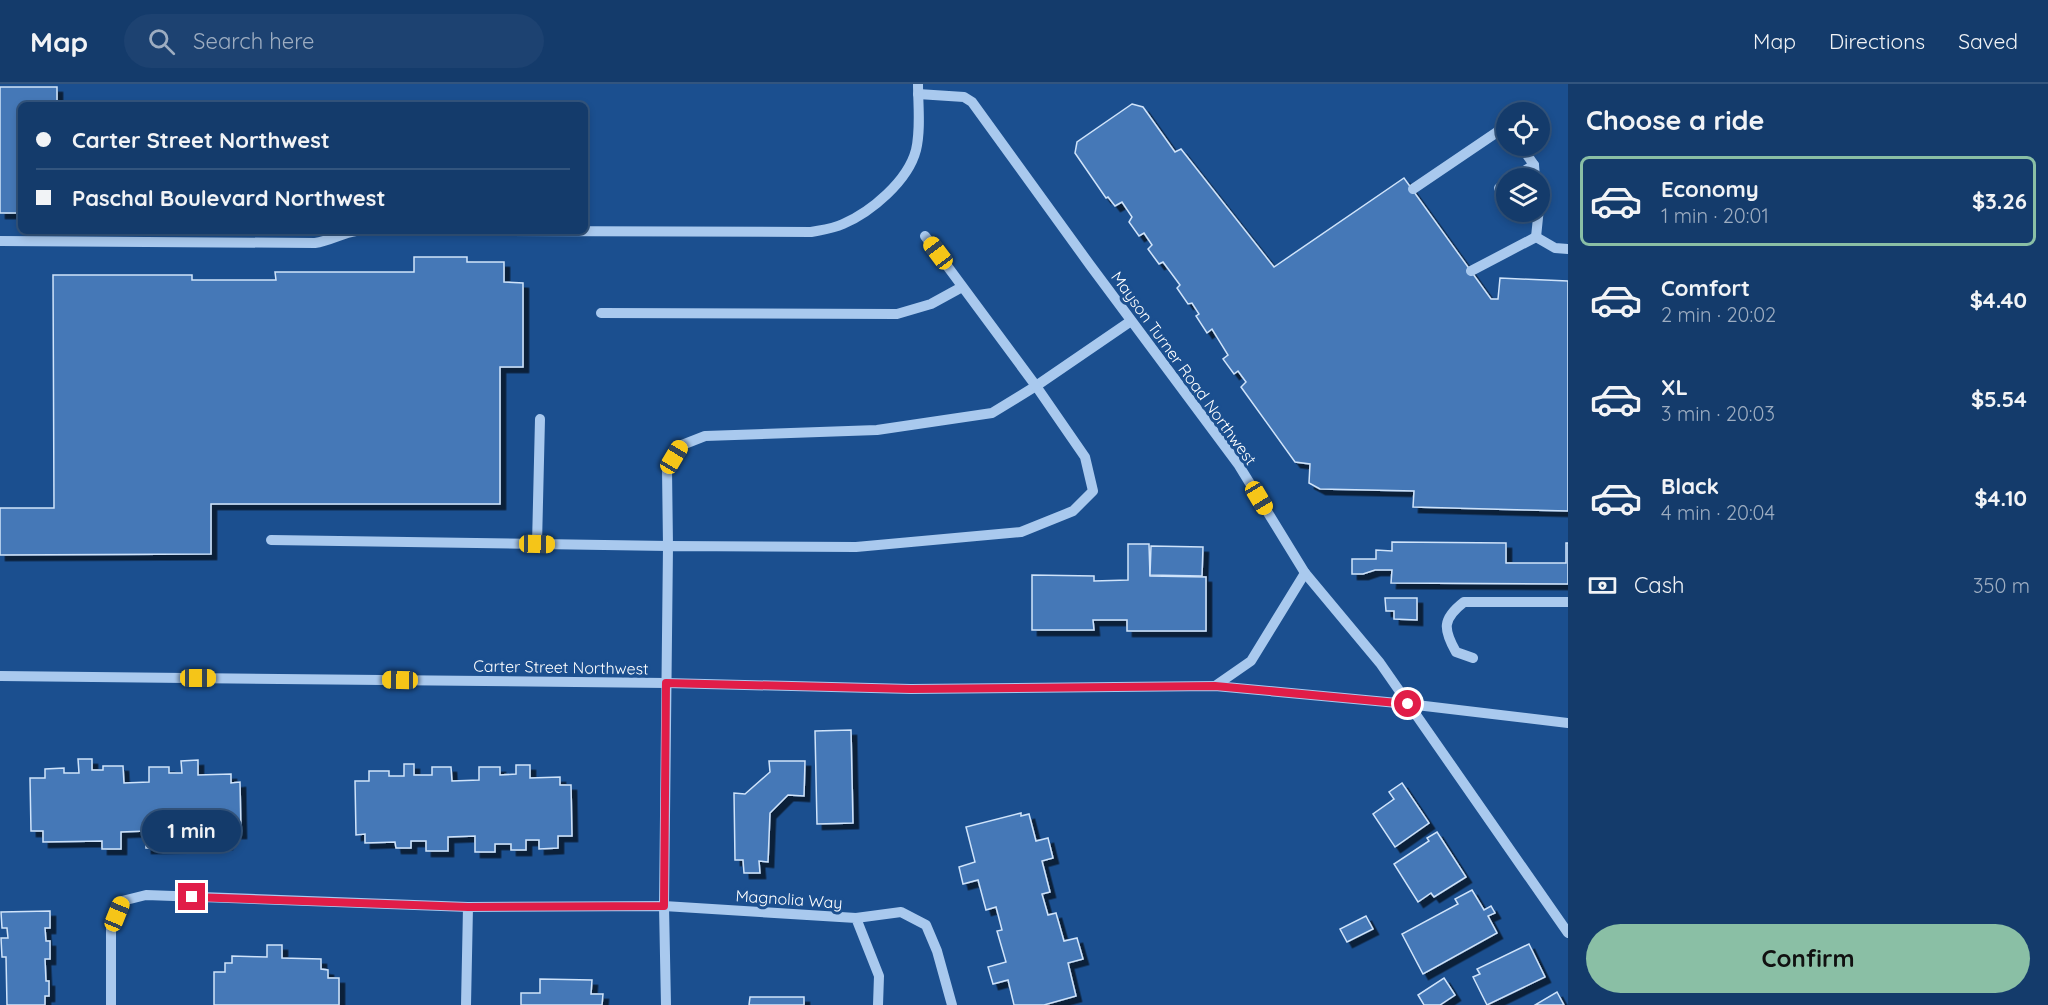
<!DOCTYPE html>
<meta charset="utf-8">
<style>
:root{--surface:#143b6b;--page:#1d4271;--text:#f1f3f6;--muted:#9dadc1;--line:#33557e;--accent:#8abfa5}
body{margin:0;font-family:Quicksand,sans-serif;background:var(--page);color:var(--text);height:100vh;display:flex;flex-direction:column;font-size:22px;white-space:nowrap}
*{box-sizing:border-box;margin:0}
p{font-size:20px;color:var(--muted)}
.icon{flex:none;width:33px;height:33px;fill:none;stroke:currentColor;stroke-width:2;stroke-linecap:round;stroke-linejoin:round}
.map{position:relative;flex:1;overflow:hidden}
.sheet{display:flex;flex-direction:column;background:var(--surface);width:480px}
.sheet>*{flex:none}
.guide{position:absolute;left:18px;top:18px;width:570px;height:132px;border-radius:9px;box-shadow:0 3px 9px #0003,0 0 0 2px var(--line);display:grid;align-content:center;height:132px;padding:0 18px;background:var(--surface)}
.buttons{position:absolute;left:1496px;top:18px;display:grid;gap:12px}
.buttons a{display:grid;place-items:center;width:54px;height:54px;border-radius:50%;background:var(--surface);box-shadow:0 3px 9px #0003,0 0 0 2px var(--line);font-size:30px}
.end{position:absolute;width:27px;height:27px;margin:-14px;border:8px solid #e11d48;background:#fff;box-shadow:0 0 0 3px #fff}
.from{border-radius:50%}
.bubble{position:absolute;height:42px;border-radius:21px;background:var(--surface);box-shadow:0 3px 9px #0003,0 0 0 2px var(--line);font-size:20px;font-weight:800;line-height:42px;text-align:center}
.car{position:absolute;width:18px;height:36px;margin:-18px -9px;border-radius:8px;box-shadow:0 0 4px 2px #0007;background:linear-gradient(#f5c518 24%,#345 0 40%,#f5c518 0 76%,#345 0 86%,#f5c518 0)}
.guide b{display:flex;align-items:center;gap:21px;height:57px;font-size:22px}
.guide b+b{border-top:2px solid var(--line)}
.guide i{width:15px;height:15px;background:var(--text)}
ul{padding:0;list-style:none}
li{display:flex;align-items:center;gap:18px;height:90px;margin:0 12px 9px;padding:0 6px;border:3px solid transparent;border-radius:9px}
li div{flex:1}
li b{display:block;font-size:22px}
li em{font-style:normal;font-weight:800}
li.current{border-color:var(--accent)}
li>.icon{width:54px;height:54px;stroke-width:1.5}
h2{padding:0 18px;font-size:27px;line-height:72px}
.pay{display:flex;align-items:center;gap:15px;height:66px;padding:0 18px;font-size:22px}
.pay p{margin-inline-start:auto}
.cta{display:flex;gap:12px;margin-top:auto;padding:12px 18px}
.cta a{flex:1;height:69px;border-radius:36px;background:var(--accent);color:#111;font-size:24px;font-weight:800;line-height:69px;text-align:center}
header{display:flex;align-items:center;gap:36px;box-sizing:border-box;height:84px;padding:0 30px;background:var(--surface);border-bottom:2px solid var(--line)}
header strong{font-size:28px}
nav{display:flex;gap:33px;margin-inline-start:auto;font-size:21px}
.search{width:420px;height:54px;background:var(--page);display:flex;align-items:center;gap:15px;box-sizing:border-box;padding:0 21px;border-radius:33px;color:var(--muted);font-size:22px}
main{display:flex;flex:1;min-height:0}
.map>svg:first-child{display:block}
</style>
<header>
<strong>Map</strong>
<div class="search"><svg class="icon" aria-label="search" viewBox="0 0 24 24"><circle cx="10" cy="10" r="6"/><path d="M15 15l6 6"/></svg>Search here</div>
<nav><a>Map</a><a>Directions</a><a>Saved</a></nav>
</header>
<main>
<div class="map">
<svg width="1568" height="921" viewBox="0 0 1568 921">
<defs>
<filter id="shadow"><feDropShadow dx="5.5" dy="5.5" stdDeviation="0" flood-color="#0009"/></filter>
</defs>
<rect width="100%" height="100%" fill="#1b4f8f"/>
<!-- building -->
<g fill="#4478b7" stroke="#cfe3fa" stroke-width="1.5" filter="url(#shadow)">
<path d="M0 3H57V21H21V129H0Z"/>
<path d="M1132 20 1143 23 1175 68 1181 65 1274 183 1404 94 1491 215H1498L1500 194 1568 197V427L1413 423 1414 407 1320 405 1309 399 1310 380 1295 378 1241 303 1246 298 1238 287 1234 290 1223 275 1228 271 1212 245 1207 249 1196 232 1199 230 1192 219 1188 220 1177 204 1180 201 1163 178 1159 180 1148 165 1152 161 1144 149 1139 152 1129 138 1132 133 1122 118 1115 122 1108 113 1106 114 1075 69 1077 58Z"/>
<path d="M414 173H467V178H504V198L523 199V283H500V420H211V470L0 471V424H54L53 191H192V196H276L275 188H414Z"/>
<path d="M1392 458 1506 459V479H1566V459H1568V500L1391 499 1392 486H1375L1363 490H1352V475H1376V466L1392 467Z"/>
<path d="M1128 460H1149L1150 492 1206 493V547H1127V536H1093L1094 546H1032V491L1094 492V497L1128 496Z"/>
<path d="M1151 462 1203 463 1202 492 1150 491Z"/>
<path d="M1385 514H1417V536L1394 535V527H1386Z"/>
<path d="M851 646 853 739 817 740 815 647Z"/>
<path d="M78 675H92V686H103V682H123L124 699 149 698V683H169V689H182L181 677 198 676V691L231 690V699L240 698 241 749H226L227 760H205V757H194L195 763 146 764V747L121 748V765H102V757L43 758V747H31L30 694H45V685L64 684V689H79Z"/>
<path d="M769 677H805L804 712 788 711 770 729 768 778 759 777 760 789H744L743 776H735L734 709 745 710 770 688Z"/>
<path d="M404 680H414V691H432V683H451L452 697 479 696V683H500V691L516 690V681H530V694L560 693V701H571L572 752H558V764L539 765V756H526V766H511V760H495V768H475V752L448 753V767H426V757H411V764H396L395 758 365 759V750L356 751 355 697H369V687H389V692H404Z"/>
<path d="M1402 699 1429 739 1395 763 1373 730 1394 715 1389 708Z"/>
<path d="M1021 729V732L1029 730 1036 757 1048 754 1053 774 1042 777 1050 808 1042 810 1048 831 1056 829 1064 857 1077 854 1083 875 1068 879 1076 912 1044 921H1014L1008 896 993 900 988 883 1006 878 997 847 1002 846 996 823 986 826 978 796 963 800 959 783 975 778 966 743Z"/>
<path d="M1437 748 1466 793 1434 813 1431 809 1418 818 1394 780 1429 757 1427 754Z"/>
<path d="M1472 806 1484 826 1491 822 1495 829 1488 832 1497 849 1423 890 1402 850 1458 820 1455 815Z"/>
<path d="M50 827V844H45L46 857H50V875H45L46 897H49V912H45V921H7L6 873H2L1 854H8L7 844H2L1 828Z"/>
<path d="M1366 832 1373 845 1347 858 1340 845Z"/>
<path d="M1529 860 1545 893 1487 921 1473 893 1480 890 1477 885Z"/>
<path d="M267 861H282V874L321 875V885L328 886V894H339V921H214V888H225V879H232V872L267 873Z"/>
<path d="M1444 894 1455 911 1440 921H1424L1418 911Z"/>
<path d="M540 895 592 896 591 910H603L602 921H521V909H540Z"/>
<path d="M1557 908 1564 921H1535Z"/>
<path d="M750 913H804V921H749Z"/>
</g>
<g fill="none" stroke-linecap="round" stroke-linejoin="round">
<!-- minor -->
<g stroke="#a9c9ee" stroke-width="10">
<path d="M918 10 964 13 972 18 1090 181 1238 380 1305 489 1380 579 1568 849"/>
<path d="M1521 62 1534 81 1535 94"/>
<path d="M1513 94 1534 81"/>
<path d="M1499 104 1506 99"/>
<path d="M1413 105 1506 42"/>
<path d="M476 147 811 148C821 146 832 145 843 140 871 128 908 97 916 66 921 45 918 21 918 0"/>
<path d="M1536 153 1555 164 1568 165"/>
<path d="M1536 153 1539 124"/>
<path d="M0 157 315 159C330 157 342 149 356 147"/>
<path d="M1471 187 1536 153"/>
<path d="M601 229 897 230 931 220 962 203"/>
<path d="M271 456 668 462 667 385 682 361 705 352 877 346 992 329 1036 302 1131 237"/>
<path d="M537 460 540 335"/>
<path d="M1473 574 1456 568C1443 545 1442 535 1464 518H1568"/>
<path d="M0 592 666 599 911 605 1215 602 1408 620 1568 639"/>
<path d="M1215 602 1251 577 1305 489"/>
<path d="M856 834 901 828 926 841 937 867 952 921"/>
<path d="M111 921V844L122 817 146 811 468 823 664 822 856 834 879 892 878 921"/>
<path d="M466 921 468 823"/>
<path d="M666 921 664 822 668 462 856 463 1021 448 1073 427 1093 407 1085 373 1036 302 925 152"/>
</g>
</g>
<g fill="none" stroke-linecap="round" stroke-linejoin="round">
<!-- route -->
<path stroke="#e11d48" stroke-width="8" d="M192 813 468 823 664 822 666 599 911 605 1215 602 1408 620"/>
</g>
<g text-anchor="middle" stroke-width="6" stroke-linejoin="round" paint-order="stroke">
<!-- street labels -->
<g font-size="16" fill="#fff" stroke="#1b4f8f">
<text transform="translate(1184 284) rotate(54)" y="6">Mayson Turner Road Northwest</text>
<text transform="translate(561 583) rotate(1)" y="6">Carter Street Northwest</text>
<text transform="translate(789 815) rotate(4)" y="6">Magnolia Way</text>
</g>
</g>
</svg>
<div class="buttons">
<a><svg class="icon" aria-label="locate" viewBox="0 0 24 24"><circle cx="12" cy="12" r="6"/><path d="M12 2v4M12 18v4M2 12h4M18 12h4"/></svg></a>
<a><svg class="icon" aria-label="layers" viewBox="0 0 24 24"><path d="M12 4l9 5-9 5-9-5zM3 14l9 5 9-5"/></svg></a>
</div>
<i class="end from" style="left:1408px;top:620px"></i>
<i class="end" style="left:192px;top:813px"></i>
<div class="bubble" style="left:142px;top:726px;width:99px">1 min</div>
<i class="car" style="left:938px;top:169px;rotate:323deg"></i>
<i class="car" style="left:674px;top:373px;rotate:31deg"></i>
<i class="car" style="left:1259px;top:414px;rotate:149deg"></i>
<i class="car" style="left:537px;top:460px;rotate:91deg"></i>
<i class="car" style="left:198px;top:594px;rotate:90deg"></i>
<i class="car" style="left:400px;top:596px;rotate:271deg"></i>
<i class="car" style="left:117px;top:830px;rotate:22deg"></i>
<div class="guide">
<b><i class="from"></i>Carter Street Northwest</b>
<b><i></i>Paschal Boulevard Northwest</b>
</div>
</div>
<section class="sheet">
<h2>Choose a ride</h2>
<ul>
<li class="current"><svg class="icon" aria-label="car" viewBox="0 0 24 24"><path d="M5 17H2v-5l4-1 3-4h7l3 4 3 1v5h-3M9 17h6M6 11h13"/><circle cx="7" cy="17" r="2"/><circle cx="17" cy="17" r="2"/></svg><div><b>Economy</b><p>1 min · 20:01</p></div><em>$3.26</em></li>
<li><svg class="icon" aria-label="car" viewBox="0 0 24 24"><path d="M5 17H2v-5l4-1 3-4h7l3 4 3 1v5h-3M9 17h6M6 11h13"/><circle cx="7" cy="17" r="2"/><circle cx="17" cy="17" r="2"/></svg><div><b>Comfort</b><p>2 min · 20:02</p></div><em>$4.40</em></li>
<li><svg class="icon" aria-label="car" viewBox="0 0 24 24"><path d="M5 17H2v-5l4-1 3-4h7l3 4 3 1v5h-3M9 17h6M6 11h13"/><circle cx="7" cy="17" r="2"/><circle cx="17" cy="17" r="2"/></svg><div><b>XL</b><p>3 min · 20:03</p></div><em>$5.54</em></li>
<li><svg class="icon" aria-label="car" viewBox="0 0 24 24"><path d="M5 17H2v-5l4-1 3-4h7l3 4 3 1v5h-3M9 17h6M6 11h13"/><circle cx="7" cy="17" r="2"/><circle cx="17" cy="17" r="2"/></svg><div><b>Black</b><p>4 min · 20:04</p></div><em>$4.10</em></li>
</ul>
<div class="pay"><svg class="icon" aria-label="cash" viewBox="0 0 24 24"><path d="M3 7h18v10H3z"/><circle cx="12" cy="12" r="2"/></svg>Cash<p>350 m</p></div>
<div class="cta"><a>Confirm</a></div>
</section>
</main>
